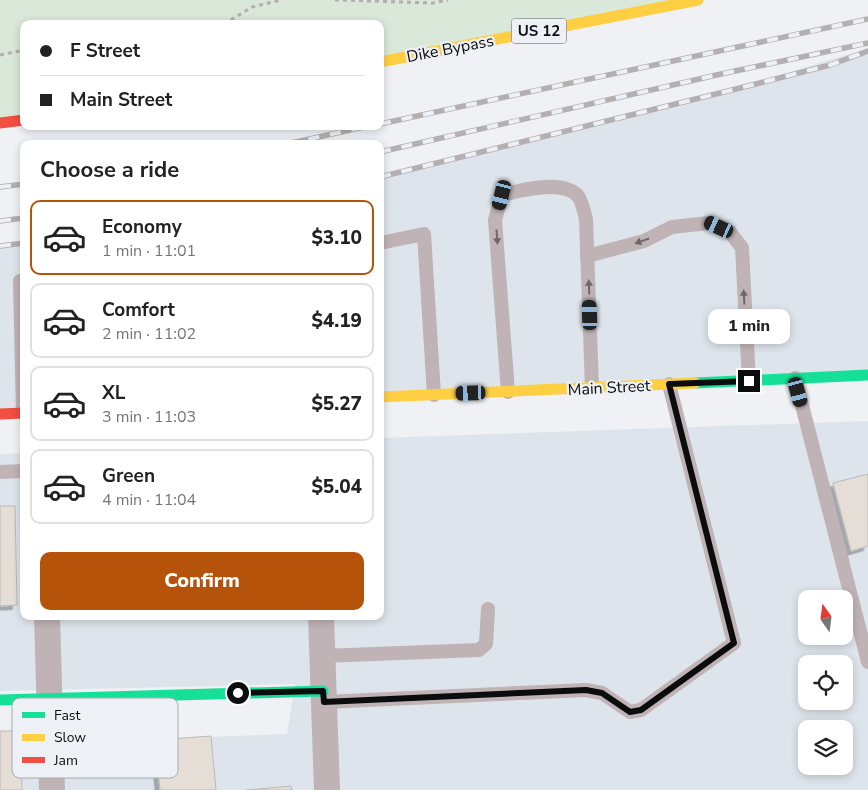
<!DOCTYPE html>
<meta charset="utf-8">
<style>
:root{--surface:#fff;--page:#f6f6f6;--text:#222;--muted:#767676;--line:#e0e0e0;--accent:#b45309}
body{margin:0;font-family:"Nunito Sans",sans-serif;background:var(--page);color:var(--text);height:100vh;display:flex;flex-direction:column;font-size:19px;white-space:nowrap}
*{box-sizing:border-box;margin:0}
p{font-size:16px;color:var(--muted)}
.icon{flex:none;width:28px;height:28px;fill:none;stroke:currentColor;stroke-width:2;stroke-linecap:round;stroke-linejoin:round}
.map{position:relative;flex:1;overflow:hidden}
.side{position:absolute;left:20px;top:140px;width:364px;height:480px;display:flex;flex-direction:column;background:var(--surface);border-radius:10px;box-shadow:0 2px 8px #0003}
.side>*{flex:none}
.banner{position:absolute;left:20px;top:20px;width:364px;height:110px;border-radius:10px;box-shadow:0 2px 8px #0003;display:grid;align-content:center;height:110px;padding:0 20px;background:var(--surface)}
.needle{width:32px;rotate:346deg}
.buttons{position:absolute;left:798px;top:590px;display:grid;gap:10px}
.buttons a{display:grid;place-items:center;width:55px;height:55px;border-radius:10px;background:var(--surface);box-shadow:0 2px 8px #0003;font-size:25px}
.end{position:absolute;width:22px;height:22px;margin:-11px;border:6px solid #0b0c0d;background:#fff;box-shadow:0 0 0 2px #fff}
.from{border-radius:50%}
.bubble{position:absolute;height:35px;border-radius:10px;background:var(--surface);box-shadow:0 2px 8px #0003;font-size:16px;font-weight:800;line-height:35px;text-align:center}
.car{position:absolute;width:15px;height:30px;margin:-15px -8px;border-radius:6px;box-shadow:0 0 4px 1px #0007;background:linear-gradient(#222 24%,#8ab4d8 0 40%,#222 0 76%,#8ab4d8 0 86%,#222 0)}
.banner b{display:flex;align-items:center;gap:18px;height:48px;font-size:19px}
.banner b+b{border-top:1px solid var(--line)}
.banner i{width:12px;height:12px;background:var(--text)}
ul{padding:0;list-style:none}
li{display:flex;align-items:center;gap:15px;height:75px;margin:0 10px 8px;padding:0 10px;border:2px solid var(--line);border-radius:10px}
li div{flex:1}
li b{display:block;font-size:19px}
li em{font-style:normal;font-weight:800}
li.selected{border-color:var(--accent)}
li>.icon{width:45px;height:45px;stroke-width:1.5}
h2{padding:0 20px;font-size:22px;line-height:60px}
.action{display:flex;gap:10px;margin-top:auto;padding:10px 20px}
.action a{flex:1;height:58px;border-radius:10px;background:var(--accent);color:#fff;font-size:20px;font-weight:800;line-height:58px;text-align:center}
.map>svg:first-child{display:block}
</style>
<div class="map">
<svg width="868" height="790" viewBox="0 0 868 790">
<defs>
<filter id="shadow"><feDropShadow dx="-4.5" dy="4.5" stdDeviation="0" flood-color="#0004"/></filter>
</defs>
<rect width="100%" height="100%" fill="#eff1f4"/>
<!-- built -->
<g fill="#dee4eb" fill-rule="evenodd">
<path d="M868 48V375L380 397V176L732 90Z"/>
<path d="M24 243V413H0V246Z"/>
<path d="M868 421V790H0V745L287 734 295 684 0 691V454L24 453V616H380V438ZM806 599H844V636H806ZM806 664H844V701H806ZM806 729H844V766H806Z"/>
</g>
<!-- green -->
<path fill="#dae8d9" d="M0 0H698L380 62V24H24V120L0 123Z"/>
<!-- building -->
<g fill="#e4ded6" stroke="#bababa" filter="url(#shadow)">
<path d="M868 474V546L851 551 833 483Z"/>
<path d="M0 506H15L17 605 0 606Z"/>
<path d="M0 731H20L22 790H0Z"/>
<path d="M211 736 216 790H160L155 740Z"/>
<path d="M291 786 292 790H247Z"/>
</g>
<g fill="none" stroke-linecap="round" stroke-linejoin="round">
<!-- path -->
<g stroke="#b4aeb0" stroke-width="3" stroke-dasharray="4 4" stroke-linecap="butt">
<path d="M335 0 433 3 448 0"/>
<path d="M224 24 252 7 281 0"/>
<path d="M0 55 24 50"/>
</g>
<!-- lane -->
<g stroke="#bfb3b5" stroke-width="14">
<path d="M380 243 424 234 434 395"/>
<path d="M587 256 644 241 672 227 709 223 730 232 742 248 749 381"/>
<path d="M795 378 868 662"/>
<path d="M508 392 495 220 502 195C521 190 563 179 578 196 582 201 584 212 586 219L592 388"/>
<path d="M23 413 20 281 24 280"/>
<path d="M0 472 24 471"/>
<path d="M322 656 479 650 486 644 488 609"/>
<path d="M324 702 586 690 602 693 630 712 641 710 734 643 669 384"/>
</g>
<!-- street -->
<g stroke="#bfb3b5" stroke-width="26">
<path d="M47 616 52 790"/>
<path d="M321 616 327 790"/>
</g>
<!-- fast -->
<g stroke="#16e098" stroke-width="11">
<path d="M695 383 868 375"/>
<path d="M0 700 323 691"/>
</g>
<!-- slow -->
<g stroke="#ffcf43" stroke-width="11">
<path d="M380 62 698 0"/>
<path d="M380 397 695 383"/>
</g>
<!-- jam -->
<g stroke="#f24e42" stroke-width="11">
<path d="M0 123 24 120"/>
<path d="M0 414 24 413"/>
</g>
<!-- rail casing -->
<g stroke="#b4afb1" stroke-width="5.5">
<g id="rail">
<path d="M380 124 868 19"/>
<path d="M287 144 368 126"/>
<path d="M380 152 721 74 868 43"/>
<path d="M380 177 732 90 830 65 868 51"/>
<path d="M0 187 24 184"/>
<path d="M0 221 24 218"/>
<path d="M0 246 24 243"/>
</g>
</g>
<!-- rail -->
<use href="#rail" stroke="#edf1f6" stroke-width="4" stroke-dasharray="11" stroke-linecap="butt"/>
</g>
<!-- one-way arrows -->
<defs><path id="oneway-solid" d="M-6-.8H1V-3.2L6.5 0L1 3.2V.8H-6Z" transform="scale(1.25)"/></defs>
<g fill="#6e6869">
<use href="#oneway-solid" transform="translate(497 237) rotate(86)"/>
<use href="#oneway-solid" transform="translate(642 241) rotate(161)"/>
<use href="#oneway-solid" transform="translate(589 287) rotate(-92)"/>
<use href="#oneway-solid" transform="translate(744 297) rotate(-93)"/>
</g>
<g fill="none" stroke-linecap="round" stroke-linejoin="round">
<!-- route -->
<path stroke="#0b0c0d" stroke-width="6" d="M238 693 323 691 324 702 586 690 602 693 630 712 641 710 734 643 669 384 749 381"/>
</g>
<g text-anchor="middle" stroke-width="4.5" stroke-linejoin="round" paint-order="stroke">
<!-- shield labels -->
<rect fill="#edf1f6" stroke="#4f5153" stroke-width="1" x="511.5" y="18.5" width="55" height="25" rx="4"/>
<g font-size="15" font-weight="bold" fill="#0b0c0d">
<text x="539" y="36">US 12</text>
</g>
<!-- street labels -->
<g font-size="16" fill="#0b0c0d" stroke="#edf1f6">
<text transform="translate(450 48) rotate(-11)" y="6">Dike Bypass</text>
<text transform="translate(609 387) rotate(-3)" y="6">Main Street</text>
</g>
</g>
<!-- legend -->
<rect x="12" y="698" width="166" height="80" rx="8" fill="#edf1f6" stroke="#a9acb0" stroke-width="1"/>
<rect x="22" y="712" width="23" height="6" fill="#16e098"/>
<rect x="22" y="734" width="23" height="7" fill="#ffcf43"/>
<rect x="22" y="757" width="23" height="6" fill="#f24e42"/>
<g font-size="14" fill="#0b0c0d">
<text x="54" y="720">Fast</text>
<text x="54" y="742">Slow</text>
<text x="54" y="765">Jam</text>
</g>
</svg>
<div class="buttons">
<a><svg class="needle" viewBox="-14 -14 28 28"><path d="M0-13l5 13h-10z" fill="#e53935"/><path d="M0 13l5-13h-10z" fill="#767676"/></svg></a>
<a><svg class="icon" aria-label="locate" viewBox="0 0 24 24"><circle cx="12" cy="12" r="6"/><path d="M12 2v4M12 18v4M2 12h4M18 12h4"/></svg></a>
<a><svg class="icon" aria-label="layers" viewBox="0 0 24 24"><path d="M12 4l9 5-9 5-9-5zM3 14l9 5 9-5"/></svg></a>
</div>
<i class="end from" style="left:238px;top:693px"></i>
<i class="end" style="left:749px;top:381px"></i>
<div class="bubble" style="left:708px;top:309px;width:82px">1 min</div>
<i class="car" style="left:502px;top:195px;rotate:194deg"></i>
<i class="car" style="left:719px;top:227px;rotate:295deg"></i>
<i class="car" style="left:590px;top:315px;rotate:358deg"></i>
<i class="car" style="left:798px;top:392px;rotate:165deg"></i>
<i class="car" style="left:471px;top:393px;rotate:268deg"></i>
<div class="banner">
<b><i class="from"></i>F Street</b>
<b><i></i>Main Street</b>
</div>
<section class="side">
<h2>Choose a ride</h2>
<ul>
<li class="selected"><svg class="icon" aria-label="car" viewBox="0 0 24 24"><path d="M5 17H2v-5l4-1 3-4h7l3 4 3 1v5h-3M9 17h6M6 11h13"/><circle cx="7" cy="17" r="2"/><circle cx="17" cy="17" r="2"/></svg><div><b>Economy</b><p>1 min · 11:01</p></div><em>$3.10</em></li>
<li><svg class="icon" aria-label="car" viewBox="0 0 24 24"><path d="M5 17H2v-5l4-1 3-4h7l3 4 3 1v5h-3M9 17h6M6 11h13"/><circle cx="7" cy="17" r="2"/><circle cx="17" cy="17" r="2"/></svg><div><b>Comfort</b><p>2 min · 11:02</p></div><em>$4.19</em></li>
<li><svg class="icon" aria-label="car" viewBox="0 0 24 24"><path d="M5 17H2v-5l4-1 3-4h7l3 4 3 1v5h-3M9 17h6M6 11h13"/><circle cx="7" cy="17" r="2"/><circle cx="17" cy="17" r="2"/></svg><div><b>XL</b><p>3 min · 11:03</p></div><em>$5.27</em></li>
<li><svg class="icon" aria-label="car" viewBox="0 0 24 24"><path d="M5 17H2v-5l4-1 3-4h7l3 4 3 1v5h-3M9 17h6M6 11h13"/><circle cx="7" cy="17" r="2"/><circle cx="17" cy="17" r="2"/></svg><div><b>Green</b><p>4 min · 11:04</p></div><em>$5.04</em></li>
</ul>
<div class="action"><a>Confirm</a></div>
</section>
</div>
